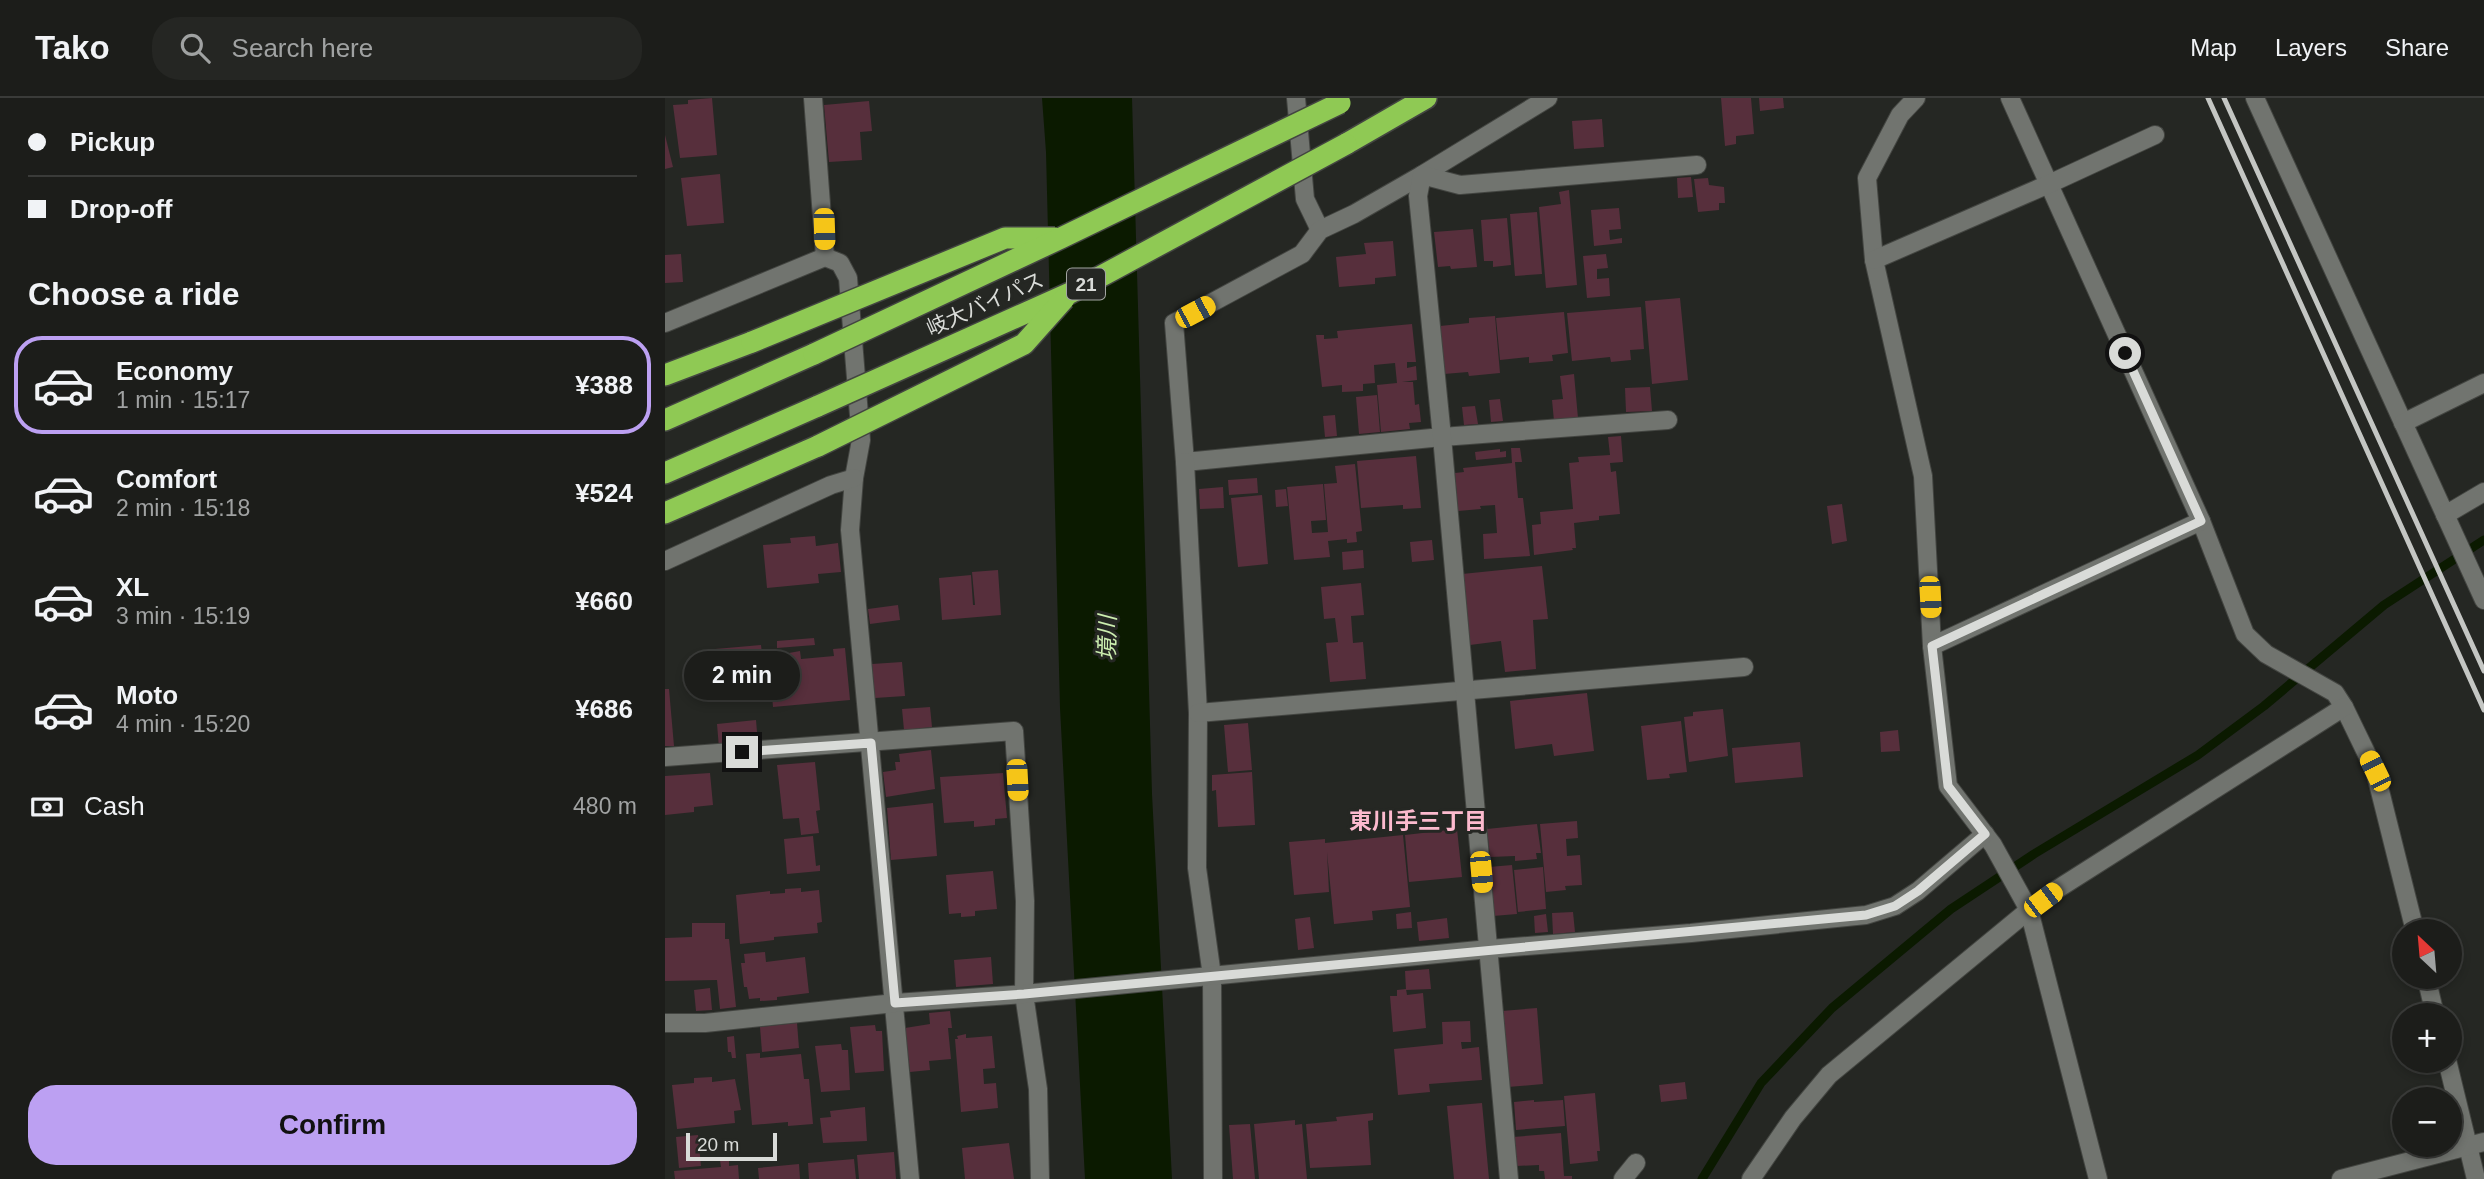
<!DOCTYPE html>
<meta charset="utf-8">
<style>
:root{--surface:#1c1d1a;--page:#252623;--text:#f1f3f6;--muted:#a0a2a2;--line:#3a3b39;--accent:#bca0f2}
body{margin:0;font-family:Helvetica,"Noto Sans JP",sans-serif;background:var(--page);color:var(--text);height:100vh;display:flex;flex-direction:column;font-size:26px;white-space:nowrap}
*{box-sizing:border-box;margin:0}
p{font-size:23px;color:var(--muted)}
.icon{flex:none;width:38px;height:38px;fill:none;stroke:currentColor;stroke-width:2;stroke-linecap:round;stroke-linejoin:round}
.map{position:relative;flex:1;overflow:hidden}
.details{display:flex;flex-direction:column;background:var(--surface);width:665px}
.details>*{flex:none}
.hud{display:grid;align-content:center;height:154px;padding:0 28px;background:var(--surface)}
.needle{width:46px;rotate:334deg}
.buttons{position:absolute;left:1727px;top:821px;display:grid;gap:14px}
.buttons a{display:grid;place-items:center;width:70px;height:70px;border-radius:50%;background:var(--surface);box-shadow:0 4px 10px #0003,0 0 0 2px var(--line);font-size:35px}
.scale{position:absolute;left:21px;bottom:18px;width:91px;box-sizing:border-box;padding-left:7px;border:4px solid #d9dbd8;border-top:0;font-size:19px;line-height:24px;white-space:nowrap;color:#d9dbd8;-webkit-text-stroke:5px #252723;paint-order:stroke}
.end{position:absolute;width:32px;height:32px;margin:-16px;border:9px solid #d9dbd8;background:#111;box-shadow:0 0 0 4px #111}
.from{border-radius:50%}
.bubble{position:absolute;height:49px;border-radius:24px;background:var(--surface);box-shadow:0 4px 10px #0003,0 0 0 2px var(--line);font-size:23px;font-weight:700;line-height:49px;text-align:center}
.car{position:absolute;width:21px;height:42px;margin:-21px -10px;border-radius:9px;box-shadow:0 0 5px 2px #0007;background:linear-gradient(#f5c518 24%,#345 0 40%,#f5c518 0 76%,#345 0 86%,#f5c518 0)}
.hud b{display:flex;align-items:center;gap:24px;height:66px;font-size:26px}
.hud b+b{border-top:2px solid var(--line)}
.hud i{width:18px;height:18px;background:var(--text)}
ul{padding:0;list-style:none}
li{display:flex;align-items:center;gap:21px;height:98px;margin:0 14px 10px;padding:0 14px;border:4px solid transparent;border-radius:28px}
li div{flex:1}
li b{display:block;font-size:26px}
li em{font-style:normal;font-weight:700}
li.active{border-color:var(--accent)}
li>.icon{width:63px;height:63px;stroke-width:1.5}
h2{padding:0 28px;font-size:32px;line-height:84px}
.pay{display:flex;align-items:center;gap:18px;height:77px;padding:0 28px;font-size:26px}
.pay p{margin-inline-start:auto}
.action{display:flex;gap:14px;margin-top:auto;padding:14px 28px}
.action a{flex:1;height:80px;border-radius:28px;background:var(--accent);color:#111;font-size:28px;font-weight:700;line-height:80px;text-align:center}
header{display:flex;align-items:center;gap:42px;box-sizing:border-box;height:98px;padding:0 35px;background:var(--surface);border-bottom:2px solid var(--line)}
header strong{font-size:33px}
nav{display:flex;gap:38px;margin-inline-start:auto;font-size:24px}
.search{width:490px;height:63px;background:var(--page);display:flex;align-items:center;gap:18px;box-sizing:border-box;padding:0 24px;border-radius:28px;color:var(--muted);font-size:26px}
main{display:flex;flex:1;min-height:0}
.map>svg:first-child{display:block}
</style>
<header>
<strong>Tako</strong>
<div class="search"><svg class="icon" aria-label="search" viewBox="0 0 24 24"><circle cx="10" cy="10" r="6"/><path d="M15 15l6 6"/></svg>Search here</div>
<nav><a>Map</a><a>Layers</a><a>Share</a></nav>
</header>
<main>
<section class="details">
<div class="hud">
<b><i class="from"></i>Pickup</b>
<b><i></i>Drop-off</b>
</div>
<h2>Choose a ride</h2>
<ul>
<li class="active"><svg class="icon" aria-label="car" viewBox="0 0 24 24"><path d="M5 17H2v-5l4-1 3-4h7l3 4 3 1v5h-3M9 17h6M6 11h13"/><circle cx="7" cy="17" r="2"/><circle cx="17" cy="17" r="2"/></svg><div><b>Economy</b><p>1 min · 15:17</p></div><em>¥388</em></li>
<li><svg class="icon" aria-label="car" viewBox="0 0 24 24"><path d="M5 17H2v-5l4-1 3-4h7l3 4 3 1v5h-3M9 17h6M6 11h13"/><circle cx="7" cy="17" r="2"/><circle cx="17" cy="17" r="2"/></svg><div><b>Comfort</b><p>2 min · 15:18</p></div><em>¥524</em></li>
<li><svg class="icon" aria-label="car" viewBox="0 0 24 24"><path d="M5 17H2v-5l4-1 3-4h7l3 4 3 1v5h-3M9 17h6M6 11h13"/><circle cx="7" cy="17" r="2"/><circle cx="17" cy="17" r="2"/></svg><div><b>XL</b><p>3 min · 15:19</p></div><em>¥660</em></li>
<li><svg class="icon" aria-label="car" viewBox="0 0 24 24"><path d="M5 17H2v-5l4-1 3-4h7l3 4 3 1v5h-3M9 17h6M6 11h13"/><circle cx="7" cy="17" r="2"/><circle cx="17" cy="17" r="2"/></svg><div><b>Moto</b><p>4 min · 15:20</p></div><em>¥686</em></li>
</ul>
<div class="pay"><svg class="icon" aria-label="cash" viewBox="0 0 24 24"><path d="M3 7h18v10H3z"/><circle cx="12" cy="12" r="2"/></svg>Cash<p>480 m</p></div>
<div class="action"><a>Confirm</a></div>
</section>
<div class="map">
<svg width="1819" height="1081" viewBox="0 0 1819 1081">
<rect width="100%" height="100%" fill="#252723"/>
<!-- water -->
<path fill="#0b1a00" d="M377 0H467L487 696 507 1081H420L395 610 381 54Z"/>
<g fill="none" stroke-linecap="round" stroke-linejoin="round">
<!-- stream -->
<path stroke="#0b1a00" stroke-width="9" d="M1037 1081 1096 985 1167 910 1286 811 1369 756 1533 657 1599 608 1719 507 1819 442"/>
</g>
<!-- building -->
<g fill="#572f3c">
<path d="M47 0 52 57 15 60 8 7 23 6V2Z"/>
<path d="M1056 0H1086L1089 36 1071 38V46L1060 48Z"/>
<path d="M1094 0H1118L1119 10 1095 13Z"/>
<path d="M204 3 207 33 195 34 197 62 164 64 159 7Z"/>
<path d="M937 21 939 49 909 51 907 23Z"/>
<path d="M0 37 8 69 0 71Z"/>
<path d="M55 76 59 125 22 128 16 80Z"/>
<path d="M1026 79 1028 99 1013 100 1012 80Z"/>
<path d="M1043 80 1044 87 1059 89 1060 105H1054V112L1033 114 1029 81Z"/>
<path d="M904 92 912 187 881 190 874 109 896 106 894 94Z"/>
<path d="M954 110 956 131 944 132 945 142 957 140V145L929 148 926 112Z"/>
<path d="M872 114 877 176 850 178 845 116Z"/>
<path d="M842 120 846 167 828 169V163H819L816 122Z"/>
<path d="M808 131 812 169 786 171 785 168 773 169 769 134Z"/>
<path d="M728 143 731 178 710 180V186L674 189 671 159 701 156 699 145Z"/>
<path d="M16 156 18 184 0 185V157Z"/>
<path d="M941 156 943 170 932 171V181L944 180 945 198 922 200 918 158Z"/>
<path d="M1015 200 1023 282 987 286 980 203Z"/>
<path d="M976 209 979 251 965 252 966 262 946 264 945 259 907 263 902 215Z"/>
<path d="M899 214 903 255 887 257 888 263 864 265V259L835 262 831 220Z"/>
<path d="M830 218 835 275 804 278 803 274 779 276 775 228 804 225V220Z"/>
<path d="M747 226 751 264H742V270L751 268 752 282 737 284H748L750 307 754 306 756 324 744 325 745 331 716 334 712 287 732 285 730 265 709 267 710 285 698 286V293L677 294V287L657 289 651 237H659V241L673 240 672 233Z"/>
<path d="M909 276 913 320 889 323 887 302 898 301 895 278Z"/>
<path d="M985 289 987 313 961 314 960 290Z"/>
<path d="M712 297 715 334 694 336 691 299Z"/>
<path d="M835 301 838 323 826 324 824 302Z"/>
<path d="M810 308 813 326 799 327 797 309Z"/>
<path d="M670 317 672 338 660 339 658 318Z"/>
<path d="M956 338 958 364 945 365 946 374 951 373 955 416 934 418V422L909 425 911 450H907L908 452 869 457 867 427 876 426 875 414 908 411 904 365 914 364 913 359 945 357 943 339Z"/>
<path d="M846 350H855L857 364H850L853 400H858L865 458 819 461 818 436 832 435 830 407 815 408 816 411 793 413 790 375 799 374 798 370 847 365Z"/>
<path d="M835 351V354L841 353V359L811 362 810 354Z"/>
<path d="M751 358 756 410 738 411V407L696 410 692 363Z"/>
<path d="M690 366 697 433 691 434 692 444 682 445V441L663 443 665 459 629 462 622 389 658 386 661 422 646 423 647 435 663 434 659 386 672 385 670 368Z"/>
<path d="M592 380 593 395 564 397 563 382Z"/>
<path d="M558 389 559 410 535 411 534 391Z"/>
<path d="M621 391 623 408 611 409 610 392Z"/>
<path d="M597 397 603 466 573 469 566 400Z"/>
<path d="M1177 406 1182 443 1167 446 1162 408Z"/>
<path d="M150 438 151 448 173 445 176 474 153 476 154 485 102 490 98 447 126 445 125 440Z"/>
<path d="M767 442 769 462 747 464 745 444Z"/>
<path d="M698 452 699 470 678 472 677 454Z"/>
<path d="M877 468 883 521 868 522 871 571 840 574 836 543 805 547 797 476Z"/>
<path d="M333 472 336 517 277 522 274 480 306 477 308 507H310L307 474Z"/>
<path d="M696 485 699 517 686 518 688 545 698 544 701 581 665 584 661 545 673 544 670 520 659 521 656 489Z"/>
<path d="M233 507 235 522 205 526 203 511Z"/>
<path d="M149 540 150 547 112 550V543Z"/>
<path d="M96 547 101 591 70 594 69 589 53 591 50 551Z"/>
<path d="M180 550 185 602 108 609 104 562 119 561 120 565 125 564 124 555 135 553 136 561 169 558 168 551Z"/>
<path d="M237 564 240 598 210 600 207 566Z"/>
<path d="M0 591H4L9 648H0Z"/>
<path d="M922 595 929 653 889 658 887 646 850 651 845 603Z"/>
<path d="M265 609 267 629 239 632 237 611Z"/>
<path d="M1058 611 1063 658 1024 664 1019 619 1028 618V614Z"/>
<path d="M91 622 93 646 54 650 52 626Z"/>
<path d="M1016 623 1022 674 1004 676 1005 680 982 682 976 628Z"/>
<path d="M583 625 587 672 563 674 559 627Z"/>
<path d="M1233 632 1235 653 1216 654 1215 634Z"/>
<path d="M1135 644 1138 679 1070 685 1067 650Z"/>
<path d="M266 652 270 691 221 699 218 674 231 672 230 664H235L234 656Z"/>
<path d="M150 664 155 712 151 713 154 735 136 737 134 720 118 721 112 667Z"/>
<path d="M587 674 590 727 553 729 551 692 547 693V677Z"/>
<path d="M45 675 48 707 29 709V714L0 717V678Z"/>
<path d="M338 675 342 720 330 721V727L309 729V723L279 725 275 679Z"/>
<path d="M268 705 272 758 226 762 222 710Z"/>
<path d="M912 723 913 740 901 741 902 758 915 757 917 787 900 788 901 792 881 794 875 726Z"/>
<path d="M872 726 876 755H871L872 761 850 763V758L825 759 822 731Z"/>
<path d="M792 731 797 779 744 784 740 737Z"/>
<path d="M738 737 745 809 707 813 708 822 669 826 662 754 664 794 629 797 624 744 660 741V745Z"/>
<path d="M148 738 151 768 155 767V773L122 776 119 741Z"/>
<path d="M847 767 852 816 828 818 824 769Z"/>
<path d="M878 769 881 811 853 814 849 772Z"/>
<path d="M328 773 332 811 310 813V818L296 819V815L284 816 281 777Z"/>
<path d="M136 790V794L154 792 157 824 152 825 153 835 109 839V842L75 846 71 797 105 793V796L120 795V791Z"/>
<path d="M746 814 747 830 732 831 731 816Z"/>
<path d="M908 814 910 834 888 836 887 815Z"/>
<path d="M881 816 883 834 870 835 869 818Z"/>
<path d="M645 819 649 850 633 852 630 821Z"/>
<path d="M782 820 784 840 754 843 752 824Z"/>
<path d="M27 825H60V841H64L71 909 55 911 52 882 0 883V840L27 839Z"/>
<path d="M100 854 101 864 140 859 144 895 112 899V902L95 903V900L84 901 82 889H79L76 865H80L79 856Z"/>
<path d="M326 859 328 886 291 889 289 862Z"/>
<path d="M764 871 766 891 741 892 740 873Z"/>
<path d="M45 890 47 912 31 913 29 892Z"/>
<path d="M741 891 742 897 758 895 761 930 728 934 725 898H732V892Z"/>
<path d="M872 910 878 986 843 989 837 913Z"/>
<path d="M285 913 287 930H283L286 961 264 963 265 972 245 974 240 930 265 926 264 915Z"/>
<path d="M805 923 806 944H796L797 951 814 949 817 982 764 986 765 994 733 997 729 951 778 946 777 924Z"/>
<path d="M132 925 134 950 97 954 95 929Z"/>
<path d="M210 927 211 933H217L219 973 190 975 185 929Z"/>
<path d="M301 936V940L327 938 330 970 318 971 319 986 331 985 333 1010 296 1014 290 941H293L292 938Z"/>
<path d="M69 938 71 960H67L66 954H63L62 939Z"/>
<path d="M176 946 177 952H183L185 992 156 994 150 948Z"/>
<path d="M95 955V960L136 956 139 981H144L148 1026 123 1028V1024L87 1027 81 956Z"/>
<path d="M47 979V984L70 981 76 1012 69 1013 70 1025 12 1031 7 987 29 985V980Z"/>
<path d="M1020 984 1022 1001 996 1004 994 987Z"/>
<path d="M930 995 935 1053H932L933 1063 905 1066 899 998Z"/>
<path d="M869 1002V1004L898 1002 900 1028 851 1032 849 1004Z"/>
<path d="M817 1005 824 1081H789L782 1008Z"/>
<path d="M200 1009 202 1043 158 1045 155 1020 166 1019 165 1013Z"/>
<path d="M708 1015V1022L703 1023 706 1067 645 1070 641 1026 672 1023 671 1019Z"/>
<path d="M630 1022V1027L637 1026 642 1081H594L589 1026Z"/>
<path d="M585 1026 590 1081H568L564 1027Z"/>
<path d="M896 1035 899 1078H907V1081H880L879 1073H874V1067L851 1068 848 1039Z"/>
<path d="M33 1037 36 1068 14 1070 11 1039Z"/>
<path d="M344 1045 349 1081H300L297 1050Z"/>
<path d="M229 1054 231 1081H194L192 1057Z"/>
<path d="M64 1061V1068L73 1067 74 1081H10L9 1073 56 1069 55 1062Z"/>
<path d="M189 1061 191 1081H144L143 1065Z"/>
<path d="M134 1066 135 1081H94L93 1070Z"/>
</g>
<g fill="none" stroke-linecap="round" stroke-linejoin="round">
<!-- minor casing -->
<g stroke="#434541" stroke-width="20">
<g id="minor">
<path d="M148 0 160 159"/>
<path d="M631 0 640 101 655 132"/>
<path d="M883 0 757 77 689 116 655 132 637 156 509 225 520 364 777 339 1003 322"/>
<path d="M1251 0 1235 17 1202 80 1209 162 1258 378 1267 548 1283 688 1328 747 1364 812 1433 1081"/>
<path d="M1345 0 1536 423 1580 536 1601 556 1670 595 1679 609 1710 673 1750 833"/>
<path d="M1590 0 1819 502"/>
<path d="M1209 162 1384 86 1490 37"/>
<path d="M0 225 160 159 175 165 183 180 196 342 189 380 185 432 245 1081"/>
<path d="M1738 325 1819 285"/>
<path d="M520 364 533 615 532 770 547 878 548 1081"/>
<path d="M1780 417 1819 394"/>
<path d="M0 463 166 387 189 380"/>
<path d="M1267 548 1536 423"/>
<path d="M533 615 1079 569"/>
<path d="M0 659 349 633 360 803 359 896 373 991 375 1081"/>
<path d="M1761 878 1770 917"/>
<path d="M0 925H40L230 905 359 896 824 851 1026 835 1201 817 1230 808 1253 793 1320 736"/>
<path d="M1782 962 1811 1081"/>
<path d="M844 1081 777 339 753 98 757 77 795 87 1032 67"/>
<path d="M958 1081 971 1065"/>
<path d="M1086 1081 1128 1020 1164 977 1364 812 1391 792 1679 609"/>
<path d="M1676 1081 1819 1044"/>
</g>
</g>
<!-- highway casing -->
<g stroke="#434541" stroke-width="24">
<g id="highway">
<path d="M681 46 761 0"/>
<path d="M0 277 87 244"/>
<path d="M0 322 149 256"/>
<path d="M0 375 153 308"/>
<path d="M0 415 153 348"/>
</g>
</g>
<!-- minor -->
<use href="#minor" stroke="#71746f" stroke-width="18"/>
<!-- highway -->
<use href="#highway" stroke="#8fc954" stroke-width="21"/>
<!-- rail -->
<g stroke="#c4c6c3" stroke-width="5">
<path d="M1543 0 1819 612"/>
<path d="M1559 0 1819 573"/>
</g>
<!-- highway-bridge casing -->
<g stroke="#434541" stroke-width="24" stroke-linecap="butt">
<g id="highway-bridge">
<path d="M87 244 340 140H390"/>
<path d="M149 256 396 140 675 5"/>
<path d="M153 308 405 195 681 46"/>
<path d="M153 348 359 246 399 201"/>
</g>
</g>
<!-- highway-bridge -->
<use href="#highway-bridge" stroke="#8fc954" stroke-width="21"/>
</g>
<g fill="none" stroke-linecap="round" stroke-linejoin="round">
<!-- route -->
<path stroke="#d9dbd8" stroke-width="9" d="M77 654 206 645 230 905 359 896 1201 817 1230 808 1253 793 1320 736 1283 688 1267 548 1536 423 1460 255"/>
</g>
<g text-anchor="middle" stroke-width="6" stroke-linejoin="round" paint-order="stroke">
<!-- shield labels -->
<rect fill="#252723" stroke="#a3a5a2" stroke-width="2" x="402" y="170.5" width="38" height="31" rx="5"/>
<g font-size="19" font-weight="bold" fill="#d9dbd8">
<text x="421" y="193">21</text>
</g>
<!-- street labels -->
<g font-size="21" fill="#d9dbd8" stroke="#252723">
<text transform="translate(320 206) rotate(-24)" y="7">岐大バイパス</text>
</g>
<!-- water labels -->
<g font-size="23" font-style="italic" fill="#cdefb0" stroke="#252723">
<text transform="translate(442 540) rotate(-89)" y="8">境川</text>
</g>
<!-- neighbourhood labels -->
<g font-size="23" font-weight="bold" fill="#fcbace" stroke="#252723">
<text x="753" y="731">東川手三丁目</text>
</g>
</g>
</svg>
<div class="buttons">
<a><svg class="needle" viewBox="-14 -14 28 28"><path d="M0-13l5 13h-10z" fill="#e53935"/><path d="M0 13l5-13h-10z" fill="#a0a2a2"/></svg></a>
<a>+</a>
<a>−</a>
</div>
<div class="scale">20 m</div>
<i class="end from" style="left:1460px;top:255px"></i>
<i class="end" style="left:77px;top:654px"></i>
<div class="bubble" style="left:19px;top:553px;width:116px">2 min</div>
<i class="car" style="left:159px;top:131px;rotate:178deg"></i>
<i class="car" style="left:530px;top:214px;rotate:62deg"></i>
<i class="car" style="left:1265px;top:499px;rotate:177deg"></i>
<i class="car" style="left:1710px;top:673px;rotate:334deg"></i>
<i class="car" style="left:352px;top:682px;rotate:177deg"></i>
<i class="car" style="left:816px;top:774px;rotate:175deg"></i>
<i class="car" style="left:1378px;top:802px;rotate:53deg"></i>
</div>
</main>
